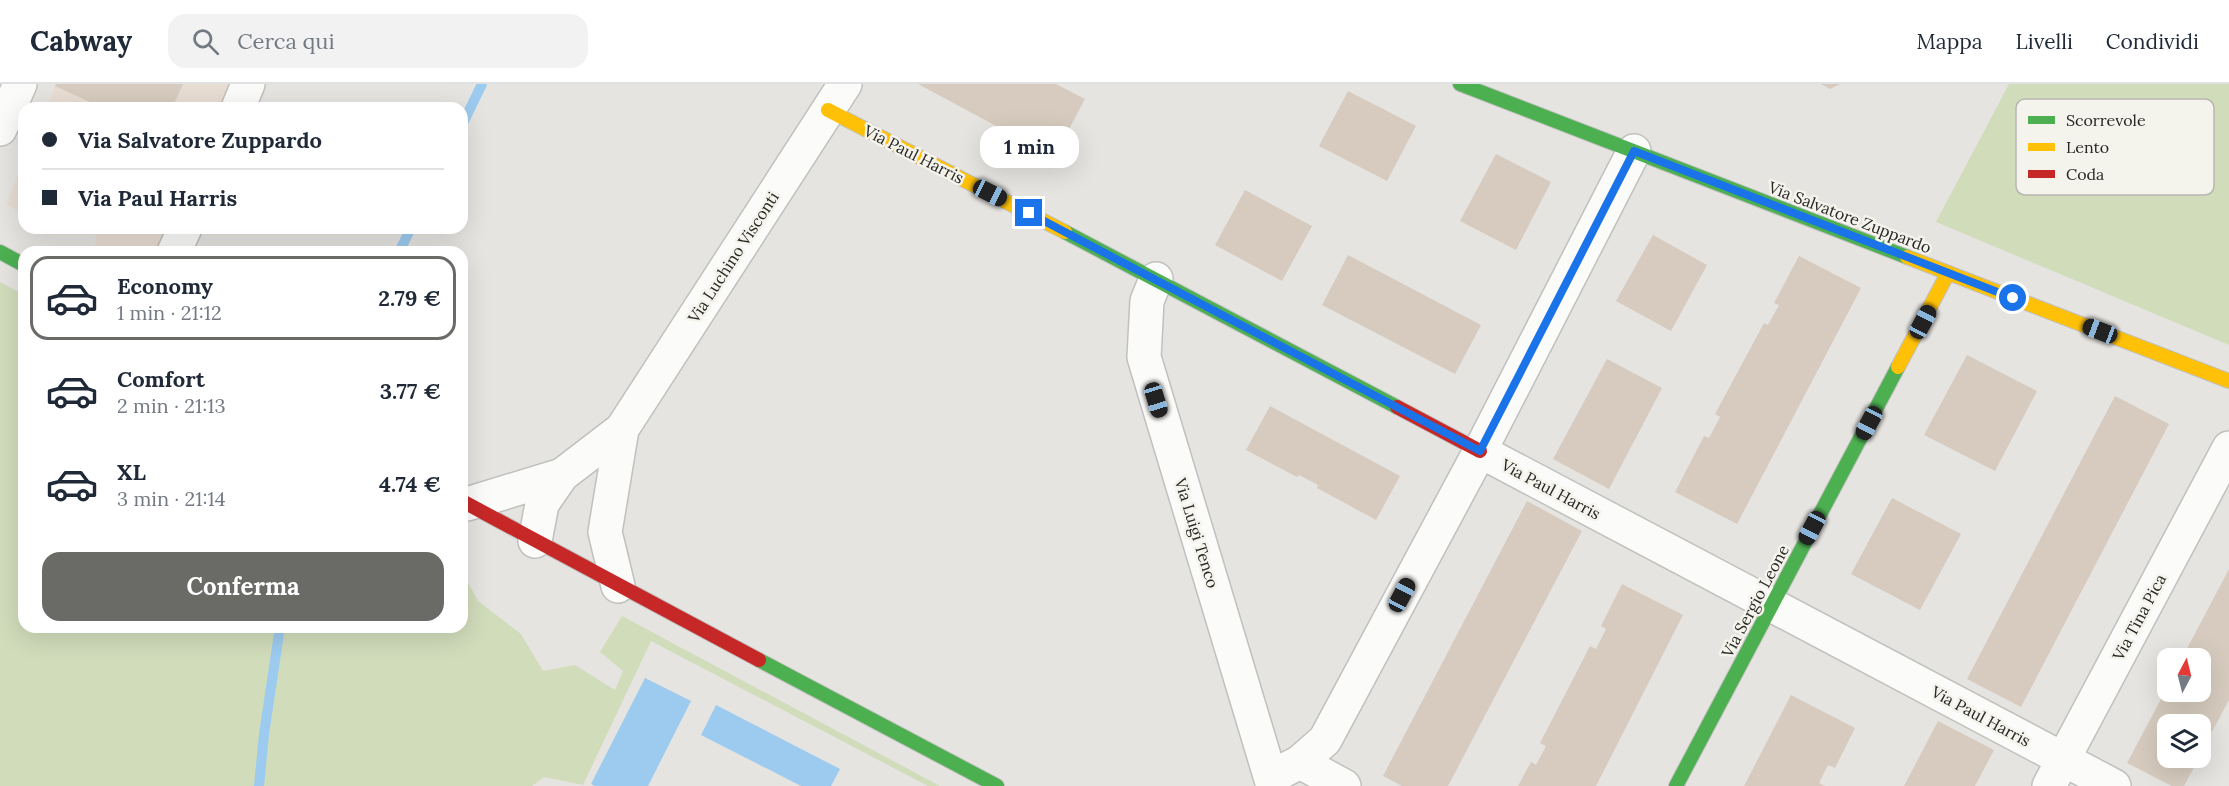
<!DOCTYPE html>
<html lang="it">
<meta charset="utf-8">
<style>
:root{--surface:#fff;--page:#f2f2f3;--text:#1f2937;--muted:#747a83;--line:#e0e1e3;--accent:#6a6a67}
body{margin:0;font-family:Lora,serif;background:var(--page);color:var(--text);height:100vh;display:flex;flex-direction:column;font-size:22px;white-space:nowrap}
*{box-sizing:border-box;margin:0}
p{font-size:20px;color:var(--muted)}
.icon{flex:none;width:33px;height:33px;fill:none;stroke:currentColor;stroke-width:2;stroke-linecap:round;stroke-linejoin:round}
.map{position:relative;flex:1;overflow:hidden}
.details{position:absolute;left:18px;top:162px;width:450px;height:387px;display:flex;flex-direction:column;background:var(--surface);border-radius:18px;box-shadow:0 6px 24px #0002}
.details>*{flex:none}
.banner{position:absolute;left:18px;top:18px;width:450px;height:132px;border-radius:18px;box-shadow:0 6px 24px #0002;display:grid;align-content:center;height:132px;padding:0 24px;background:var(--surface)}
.needle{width:39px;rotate:7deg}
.tools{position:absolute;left:2157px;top:564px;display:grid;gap:12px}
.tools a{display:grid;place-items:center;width:54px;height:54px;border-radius:12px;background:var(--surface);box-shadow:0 6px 24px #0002;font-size:30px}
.end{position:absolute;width:27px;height:27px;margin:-14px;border:8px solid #1a73e8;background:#fff;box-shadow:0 0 0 3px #fff}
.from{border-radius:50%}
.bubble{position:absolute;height:42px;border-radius:18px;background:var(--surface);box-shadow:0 6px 24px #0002;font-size:20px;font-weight:800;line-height:42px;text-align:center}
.car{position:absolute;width:18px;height:36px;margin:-18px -9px;border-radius:8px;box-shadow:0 0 4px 2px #0007;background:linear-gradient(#222 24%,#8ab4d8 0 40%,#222 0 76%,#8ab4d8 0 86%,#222 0)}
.banner b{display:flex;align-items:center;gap:21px;height:57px;font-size:22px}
.banner b+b{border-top:2px solid var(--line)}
.banner i{width:15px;height:15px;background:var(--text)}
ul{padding:10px 0 0;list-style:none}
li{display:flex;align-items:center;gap:18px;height:84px;margin:0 12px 9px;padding:0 12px;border:3px solid transparent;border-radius:18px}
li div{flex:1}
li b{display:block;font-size:22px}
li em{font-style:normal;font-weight:800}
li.active{border-color:var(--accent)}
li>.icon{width:54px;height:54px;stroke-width:1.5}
.primary-button{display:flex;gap:12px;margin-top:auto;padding:12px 24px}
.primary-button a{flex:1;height:69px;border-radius:18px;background:var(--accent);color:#fff;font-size:24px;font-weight:800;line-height:69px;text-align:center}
header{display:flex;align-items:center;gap:36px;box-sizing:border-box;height:84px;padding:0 30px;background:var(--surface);border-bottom:2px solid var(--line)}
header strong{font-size:28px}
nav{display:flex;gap:33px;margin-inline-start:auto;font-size:21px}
.search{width:420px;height:54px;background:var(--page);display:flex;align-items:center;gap:15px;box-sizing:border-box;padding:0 21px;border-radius:18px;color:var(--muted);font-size:22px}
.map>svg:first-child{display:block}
</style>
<header>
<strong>Cabway</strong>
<div class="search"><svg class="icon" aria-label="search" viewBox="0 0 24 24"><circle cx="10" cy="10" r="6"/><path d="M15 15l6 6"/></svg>Cerca qui</div>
<nav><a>Mappa</a><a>Livelli</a><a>Condividi</a></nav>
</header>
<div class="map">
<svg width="2229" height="702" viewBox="0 0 2229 702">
<rect width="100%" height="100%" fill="#e5e4e1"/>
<!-- commercial -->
<g fill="#e8ddd3">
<path d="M56 0H229L219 24H46Z"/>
<path d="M24 78V130L6 120Z"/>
<path d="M86 144H166L155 168H95L96 149Z"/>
</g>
<!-- green -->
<g fill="#d1dcbb">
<path d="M2009 0H2229V261L1936 138Z"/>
<path d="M0 198 24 211V543H462V446L464 447 463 489 478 517 521 550 543 587 575 581 615 606 623 587 600 568 622 532 940 702H928L651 557 583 701 544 693 532 702H0Z"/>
</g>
<!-- water -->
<g fill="#9ccbef">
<path d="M645 594 691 617 648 702H595L591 700Z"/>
<path d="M716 621 840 685 831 702H801L701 651Z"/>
</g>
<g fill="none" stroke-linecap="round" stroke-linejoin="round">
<!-- stream -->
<g stroke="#9ccbef" stroke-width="10">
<path d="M462 41 482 0"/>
<path d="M399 168 411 144"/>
<path d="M259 702 264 650 280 543"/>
</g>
</g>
<!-- building -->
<g fill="#d6cbbe">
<path d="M56 0H183L172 24H103L55 2Z"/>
<path d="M918 0H1056L1085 15 1054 73Z"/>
<path d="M1821 0H1840L1830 5Z"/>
<path d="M1348 7 1416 42 1387 97 1319 62Z"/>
<path d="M1496 70 1551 98 1516 166 1460 137Z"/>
<path d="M1245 106 1312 142 1282 197 1215 161Z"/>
<path d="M1653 151 1707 181 1671 247 1616 217Z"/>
<path d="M1348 171 1481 241 1455 290 1322 221Z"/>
<path d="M1799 172 1861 204 1737 440 1675 408 1704 352 1709 354 1720 333 1715 330 1764 239 1768 241 1779 221 1774 219Z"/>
<path d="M1967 271 2037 307 1995 387 1924 351Z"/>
<path d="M1607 275 1662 304 1609 405 1553 375Z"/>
<path d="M2115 312 2169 340 2021 623 1967 595Z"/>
<path d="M1270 322 1400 392 1376 436 1317 404 1318 401 1299 391 1297 393 1246 366Z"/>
<path d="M1892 414 1961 450 1920 526 1851 490Z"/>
<path d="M1527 417 1582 447 1448 702H1402L1383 692Z"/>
<path d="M2229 485V616L2200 670V640H2168V674H2199L2184 702H2172L2127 679 2168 602V608H2200V574H2182Z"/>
<path d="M1622 500 1683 531 1623 649 1596 702H1518L1531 678 1536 681 1546 662 1540 659 1590 562 1596 565 1606 545 1601 542Z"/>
<path d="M1791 611 1855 644 1835 684 1828 681 1819 699 1825 702H1744Z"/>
<path d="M1938 637 1994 666 1975 702H1904Z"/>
</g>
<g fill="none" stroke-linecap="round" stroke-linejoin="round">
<!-- street casing -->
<g stroke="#c0c0be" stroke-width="36">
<g id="street">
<path d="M238 24 248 0"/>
<path d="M0 45 20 0"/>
<path d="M174 168 185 144"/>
<path d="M1156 195 1147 217 1144 273 1273 702"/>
<path d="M622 345 845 0"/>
<path d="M1480 367 2114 702"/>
<path d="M467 420 562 391"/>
<path d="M535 457 542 420 562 391 622 345 605 448 618 502"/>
<path d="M1300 678 1344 702"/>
<path d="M1271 693 1300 678 1325 656 1480 367 1634 67"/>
<path d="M2049 702 2229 364"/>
</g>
</g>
<!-- fast casing -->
<g stroke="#c0c0be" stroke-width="16">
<g id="fast">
<path d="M1460 0 1907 173"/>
<path d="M1065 148 1397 323"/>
<path d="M0 168 24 181"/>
<path d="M759 576 997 702"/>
<path d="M1676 702 1898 283"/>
</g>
</g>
<!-- slow casing -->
<g stroke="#c0c0be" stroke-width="16">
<g id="slow">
<path d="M828 26 1065 148"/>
<path d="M1907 173 2229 297"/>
<path d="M1898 283 1948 189"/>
</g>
</g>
<!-- jam casing -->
<g stroke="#c0c0be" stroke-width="16">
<g id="jam">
<path d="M1397 323 1480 367"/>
<path d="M462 417 759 576"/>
</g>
</g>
<!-- street -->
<use href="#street" stroke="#fbfbfa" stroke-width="33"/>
<!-- fast -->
<use href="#fast" stroke="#4caf50" stroke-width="14"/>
<!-- slow -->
<use href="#slow" stroke="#ffc107" stroke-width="14"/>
<!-- jam -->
<use href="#jam" stroke="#c62828" stroke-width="14"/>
</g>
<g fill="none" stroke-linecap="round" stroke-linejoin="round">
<!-- route -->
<path stroke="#1a73e8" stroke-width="8" d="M1029 129 1480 367 1634 67 2013 214"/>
</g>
<g text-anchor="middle" stroke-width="5" stroke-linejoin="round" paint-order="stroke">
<!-- street labels -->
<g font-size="16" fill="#282825" stroke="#f4f3ec">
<text transform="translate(914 70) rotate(27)" y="6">Via Paul Harris</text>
<text transform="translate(1850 133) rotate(21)" y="6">Via Salvatore Zuppardo</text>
<text transform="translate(733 173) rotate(-57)" y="6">Via Luchino Visconti</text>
<text transform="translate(1551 405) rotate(28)" y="6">Via Paul Harris</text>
<text transform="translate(1197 449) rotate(73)" y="6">Via Luigi Tenco</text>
<text transform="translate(1755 517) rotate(-62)" y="6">Via Sergio Leone</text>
<text transform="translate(2139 533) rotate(-62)" y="6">Via Tina Pica</text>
<text transform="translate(1981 632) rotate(28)" y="6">Via Paul Harris</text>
</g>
</g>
<!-- legend -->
<rect x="2016" y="15" width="198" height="96" rx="9" fill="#f4f3ec" stroke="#b7b6b0" stroke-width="1.5"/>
<rect x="2028" y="32" width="27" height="8" fill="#4caf50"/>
<rect x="2028" y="59" width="27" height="8" fill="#ffc107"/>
<rect x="2028" y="86" width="27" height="8" fill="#c62828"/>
<g font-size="16" fill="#282825">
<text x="2066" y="42">Scorrevole</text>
<text x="2066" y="69">Lento</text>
<text x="2066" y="96">Coda</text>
</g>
</svg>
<div class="tools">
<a><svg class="needle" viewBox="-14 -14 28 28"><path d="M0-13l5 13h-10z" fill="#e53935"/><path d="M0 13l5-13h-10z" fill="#747a83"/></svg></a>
<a><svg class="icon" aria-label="layers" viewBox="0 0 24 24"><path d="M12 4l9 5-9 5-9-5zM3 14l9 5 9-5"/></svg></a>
</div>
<i class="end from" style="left:2013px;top:214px"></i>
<i class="end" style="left:1029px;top:129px"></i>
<div class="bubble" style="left:980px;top:42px;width:99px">1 min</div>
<i class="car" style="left:990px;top:109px;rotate:117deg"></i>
<i class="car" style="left:1923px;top:238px;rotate:28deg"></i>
<i class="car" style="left:2100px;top:247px;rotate:291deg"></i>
<i class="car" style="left:1156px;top:316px;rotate:163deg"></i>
<i class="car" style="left:1869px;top:339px;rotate:208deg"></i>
<i class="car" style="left:1812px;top:444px;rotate:208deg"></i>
<i class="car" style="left:1402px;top:511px;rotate:28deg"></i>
<div class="banner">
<b><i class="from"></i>Via Salvatore Zuppardo</b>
<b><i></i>Via Paul Harris</b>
</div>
<section class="details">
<ul>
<li class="active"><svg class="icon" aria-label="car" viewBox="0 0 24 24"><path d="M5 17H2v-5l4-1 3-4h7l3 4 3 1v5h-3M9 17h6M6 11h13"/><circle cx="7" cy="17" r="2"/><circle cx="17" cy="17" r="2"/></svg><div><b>Economy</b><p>1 min · 21:12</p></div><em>2.79 €</em></li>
<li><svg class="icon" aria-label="car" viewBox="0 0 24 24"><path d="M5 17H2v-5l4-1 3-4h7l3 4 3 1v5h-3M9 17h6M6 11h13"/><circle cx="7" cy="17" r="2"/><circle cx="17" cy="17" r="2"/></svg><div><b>Comfort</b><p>2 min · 21:13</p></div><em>3.77 €</em></li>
<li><svg class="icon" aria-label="car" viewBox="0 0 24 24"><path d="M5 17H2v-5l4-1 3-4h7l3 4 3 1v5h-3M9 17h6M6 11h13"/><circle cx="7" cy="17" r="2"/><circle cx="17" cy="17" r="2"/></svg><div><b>XL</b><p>3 min · 21:14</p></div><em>4.74 €</em></li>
</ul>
<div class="primary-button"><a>Conferma</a></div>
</section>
</div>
